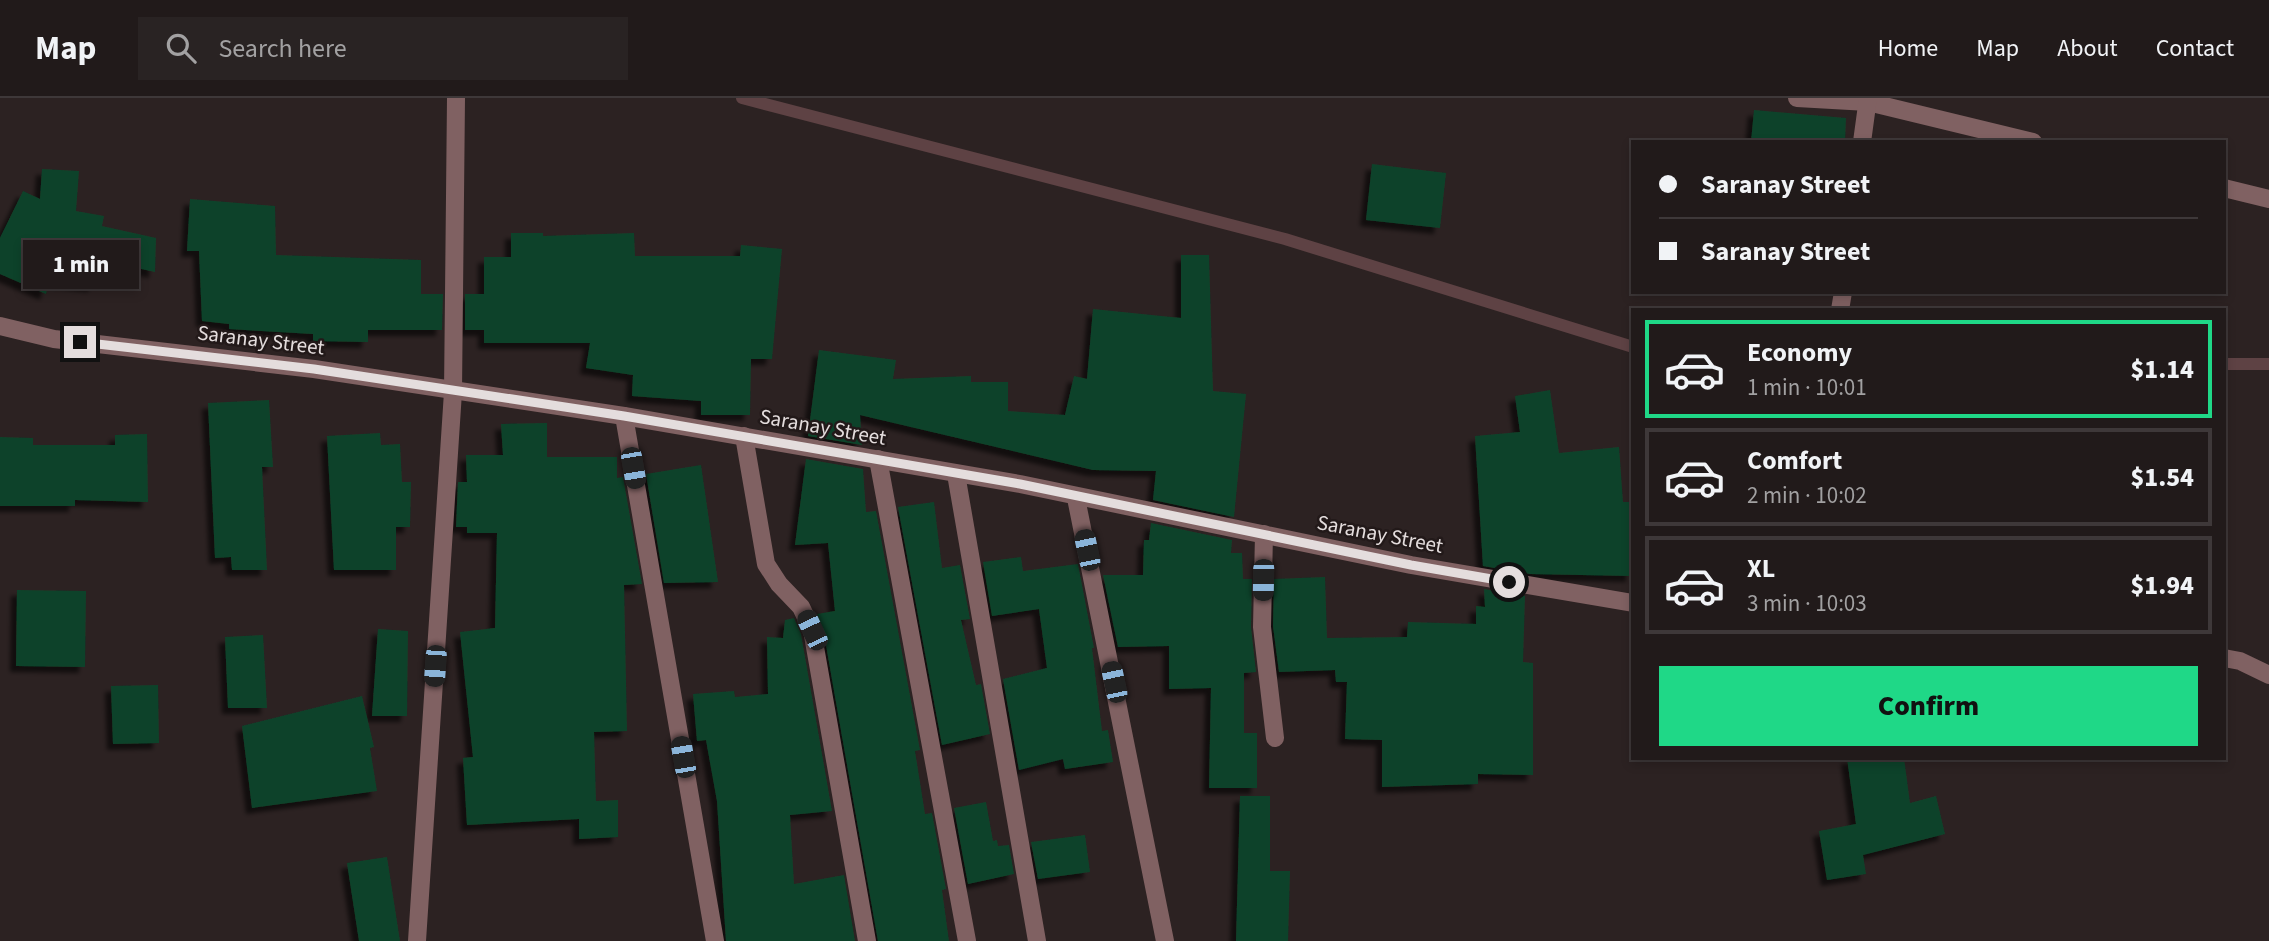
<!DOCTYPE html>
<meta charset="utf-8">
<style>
:root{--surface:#211a1a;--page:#292323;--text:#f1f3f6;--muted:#a2a1a2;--line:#3e3839;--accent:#1fd887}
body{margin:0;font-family:"Source Sans 3",sans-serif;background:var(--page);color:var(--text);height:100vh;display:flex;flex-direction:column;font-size:26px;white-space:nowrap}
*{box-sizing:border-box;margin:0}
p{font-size:23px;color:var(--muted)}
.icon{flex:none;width:38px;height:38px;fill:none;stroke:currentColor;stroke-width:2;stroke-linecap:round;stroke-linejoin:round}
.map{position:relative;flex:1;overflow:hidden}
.details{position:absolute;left:1631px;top:210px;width:595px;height:452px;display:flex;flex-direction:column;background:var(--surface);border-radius:0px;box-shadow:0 4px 10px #0003,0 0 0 2px var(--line)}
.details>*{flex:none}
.guide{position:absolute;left:1631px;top:42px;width:595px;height:154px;border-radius:0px;box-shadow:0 4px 10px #0003,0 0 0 2px var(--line);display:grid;align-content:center;height:154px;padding:0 28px;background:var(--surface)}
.end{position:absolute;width:32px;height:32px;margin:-16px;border:9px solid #e4dddd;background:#111;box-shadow:0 0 0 4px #111}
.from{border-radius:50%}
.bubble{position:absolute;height:49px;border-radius:0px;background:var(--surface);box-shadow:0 4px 10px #0003,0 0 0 2px var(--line);font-size:23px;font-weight:800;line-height:49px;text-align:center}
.car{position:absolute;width:21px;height:42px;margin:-21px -10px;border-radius:9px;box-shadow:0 0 5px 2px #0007;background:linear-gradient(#222 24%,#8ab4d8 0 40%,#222 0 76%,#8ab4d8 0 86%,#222 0)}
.guide b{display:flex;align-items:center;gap:24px;height:66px;font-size:26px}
.guide b+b{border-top:2px solid var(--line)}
.guide i{width:18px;height:18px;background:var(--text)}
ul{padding:12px 0 0;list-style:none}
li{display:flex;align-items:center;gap:21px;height:98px;margin:0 14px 10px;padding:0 14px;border:4px solid var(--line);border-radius:0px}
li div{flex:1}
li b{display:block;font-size:26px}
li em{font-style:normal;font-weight:800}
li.current{border-color:var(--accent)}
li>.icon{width:63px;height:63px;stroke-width:1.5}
.action{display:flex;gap:14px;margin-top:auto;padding:14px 28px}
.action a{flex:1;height:80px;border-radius:0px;background:var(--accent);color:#111;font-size:28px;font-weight:800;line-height:80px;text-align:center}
header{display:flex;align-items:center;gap:42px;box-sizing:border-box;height:98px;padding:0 35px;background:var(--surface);border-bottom:2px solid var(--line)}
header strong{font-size:33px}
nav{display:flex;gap:38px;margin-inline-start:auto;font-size:24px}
.search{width:490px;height:63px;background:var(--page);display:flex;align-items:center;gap:18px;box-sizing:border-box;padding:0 24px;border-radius:0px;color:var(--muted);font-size:26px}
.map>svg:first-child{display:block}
</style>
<header>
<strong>Map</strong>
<div class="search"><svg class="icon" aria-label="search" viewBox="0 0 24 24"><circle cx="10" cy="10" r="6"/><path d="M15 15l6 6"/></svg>Search here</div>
<nav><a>Home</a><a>Map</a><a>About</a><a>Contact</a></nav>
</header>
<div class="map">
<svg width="2269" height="843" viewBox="0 0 2269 843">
<defs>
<filter id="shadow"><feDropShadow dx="-6" dy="6" stdDeviation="2" flood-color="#0009"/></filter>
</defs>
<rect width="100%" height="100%" fill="#2c2222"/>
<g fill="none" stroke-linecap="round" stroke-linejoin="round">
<!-- stream -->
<g stroke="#5e4244" stroke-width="12">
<path d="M742 0 1285 141 1633 249"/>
<path d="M2224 266H2269"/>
</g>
</g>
<!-- building -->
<g fill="#10432a" filter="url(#shadow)">
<path d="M1754 12 1846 20 1845 44H1751Z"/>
<path d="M1372 66 1446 75 1440 130 1366 122Z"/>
<path d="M42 71 79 73 76 113 104 118 102 128 156 140 155 174 97 161 94 188 49 183 46 196 0 176V140L23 93 40 101Z"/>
<path d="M190 101 275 108 276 157 421 162V196H443L442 232H368V244L313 243V236L229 231V226L202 223 199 153H187Z"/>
<path d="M511 135H543V138L634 135 635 158H740L741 147 782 151 772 261H751L750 317H701V303L632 298 633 277 586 270 590 245H484V232H465V196H484V159H511Z"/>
<path d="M1181 157H1209L1213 293 1246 296 1234 419 1153 402 1156 373 1093 372 860 317 862 347 808 338 819 252 896 262 893 281 971 278V284H1008V313L1065 317 1074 278 1087 281 1093 211 1181 220Z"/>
<path d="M1550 292 1559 355 1619 349 1623 404H1633L1632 478 1530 476 1483 468 1475 338 1520 334 1515 298Z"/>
<path d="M269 302 273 369H262L267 472H232L231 459 215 460 208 305Z"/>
<path d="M547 325V359H617V380L623 379 642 486 624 487 627 633 594 634 596 703 618 702V739L579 741V721L467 727 463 660 473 659 460 534 495 530 497 435H467V429H456L458 384H467L466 357H503L501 326Z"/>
<path d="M380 335 381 347 400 346 402 384H411L410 429H396V472H334L327 338Z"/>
<path d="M147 336 148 404 75 402V408H0V339L33 340V347H115V337Z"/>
<path d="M806 361 863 371 866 414 876 413 920 652 915 653 925 716 932 715 946 791 942 792 949 843H878L823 530 817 516 835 513 828 445 795 447Z"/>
<path d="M701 367 718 484 664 485 646 376Z"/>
<path d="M934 404 942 470 960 467 970 521 961 522 976 587 981 586 990 636 942 647 898 409Z"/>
<path d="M1151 425 1232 442 1231 455H1242L1243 481H1252L1251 529 1256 574 1244 575V635H1257V690H1209L1211 590 1169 591V548L1118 549 1103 477H1143L1144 442H1149Z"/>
<path d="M1021 459 1023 473 1078 466 1094 550H1092L1102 633 1108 632 1113 664 1065 671 1063 661 1019 672 1003 581 1047 570 1039 511 992 518 983 464Z"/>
<path d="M1325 479 1327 540 1407 539 1408 524 1476 526V508L1485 509 1484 491 1525 498 1523 564 1533 565V677L1478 676V686L1382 689V642L1345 641 1347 584H1336L1335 572 1279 574 1273 528 1274 481Z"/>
<path d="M17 492 86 493 85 569 16 568Z"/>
<path d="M794 520 801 536 832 713 790 717 794 786 844 777 855 843H726L717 703 706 642 697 643 693 596 734 593 735 599 768 596 767 539 783 540 785 522Z"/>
<path d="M378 531 408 533 407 618H372Z"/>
<path d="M263 537 267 610H228L225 539Z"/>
<path d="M158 587 159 645 113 646 111 588Z"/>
<path d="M362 598 374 649 370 650 377 693 252 710 242 628Z"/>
<path d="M1847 660H1904L1910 705 1936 698 1945 736 1863 757 1866 776 1827 782 1819 733 1856 726Z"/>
<path d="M1240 698H1270V773H1290L1288 843H1236Z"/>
<path d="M986 704 993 743 997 742 998 748 1009 747 1014 776 968 786 954 710Z"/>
<path d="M1085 737 1090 774 1038 781 1031 744Z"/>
<path d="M387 759 400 843H359L347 765Z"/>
</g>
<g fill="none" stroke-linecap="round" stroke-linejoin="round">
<!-- minor -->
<g stroke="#806162" stroke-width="18">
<path d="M1797 0 1868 4 2033 44"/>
<path d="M1862 44 1868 0"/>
<path d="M2224 90 2269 101"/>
<path d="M1840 212 1843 194"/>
<path d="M0 228 54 241 314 271 624 318 1020 386 1411 467 1633 505"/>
<path d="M624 318 715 843"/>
<path d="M744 338 766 466 779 486 801 509 812 532 867 843"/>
<path d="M878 361 967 843"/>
<path d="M956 376 1037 843"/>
<path d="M1076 400 1165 843"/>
<path d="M1264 436 1262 529 1275 640"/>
<path d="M2224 560 2240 563 2269 577"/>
<path d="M417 843 453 294 456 0"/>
</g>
</g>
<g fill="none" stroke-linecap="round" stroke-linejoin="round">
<!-- route -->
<path stroke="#e4dddd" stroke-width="9" d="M80 244 314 271 624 318 1020 386 1411 467 1509 484"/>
</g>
<g text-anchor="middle" stroke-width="5" stroke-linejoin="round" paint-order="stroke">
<!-- street labels -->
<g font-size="21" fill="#e4dddd" stroke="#221919">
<text transform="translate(261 242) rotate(7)" y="7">Saranay Street</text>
<text transform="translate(823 329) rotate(10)" y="7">Saranay Street</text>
<text transform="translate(1380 436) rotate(11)" y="7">Saranay Street</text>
</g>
</g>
</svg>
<i class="end from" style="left:1509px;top:484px"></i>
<i class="end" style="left:80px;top:244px"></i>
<div class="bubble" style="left:23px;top:142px;width:116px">1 min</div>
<i class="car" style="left:633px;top:370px;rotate:170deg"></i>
<i class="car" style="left:1087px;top:452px;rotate:348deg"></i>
<i class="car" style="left:1263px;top:482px;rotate:181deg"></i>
<i class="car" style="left:812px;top:532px;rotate:335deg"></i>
<i class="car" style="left:435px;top:568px;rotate:184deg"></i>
<i class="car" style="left:1114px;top:584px;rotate:348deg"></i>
<i class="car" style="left:683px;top:659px;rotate:350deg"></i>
<div class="guide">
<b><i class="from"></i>Saranay Street</b>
<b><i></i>Saranay Street</b>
</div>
<section class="details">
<ul>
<li class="current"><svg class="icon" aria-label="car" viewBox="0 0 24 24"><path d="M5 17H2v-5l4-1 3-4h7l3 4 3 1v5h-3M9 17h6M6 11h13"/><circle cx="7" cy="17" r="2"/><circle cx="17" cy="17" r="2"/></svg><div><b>Economy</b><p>1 min · 10:01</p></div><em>$1.14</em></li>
<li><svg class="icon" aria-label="car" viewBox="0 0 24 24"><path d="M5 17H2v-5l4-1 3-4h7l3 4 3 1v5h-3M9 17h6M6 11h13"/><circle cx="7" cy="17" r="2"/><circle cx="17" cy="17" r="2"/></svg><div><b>Comfort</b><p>2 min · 10:02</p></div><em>$1.54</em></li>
<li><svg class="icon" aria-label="car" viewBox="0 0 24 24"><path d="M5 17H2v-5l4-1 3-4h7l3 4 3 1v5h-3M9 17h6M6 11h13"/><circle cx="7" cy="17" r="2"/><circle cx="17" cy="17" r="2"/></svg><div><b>XL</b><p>3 min · 10:03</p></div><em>$1.94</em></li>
</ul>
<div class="action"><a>Confirm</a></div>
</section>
</div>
